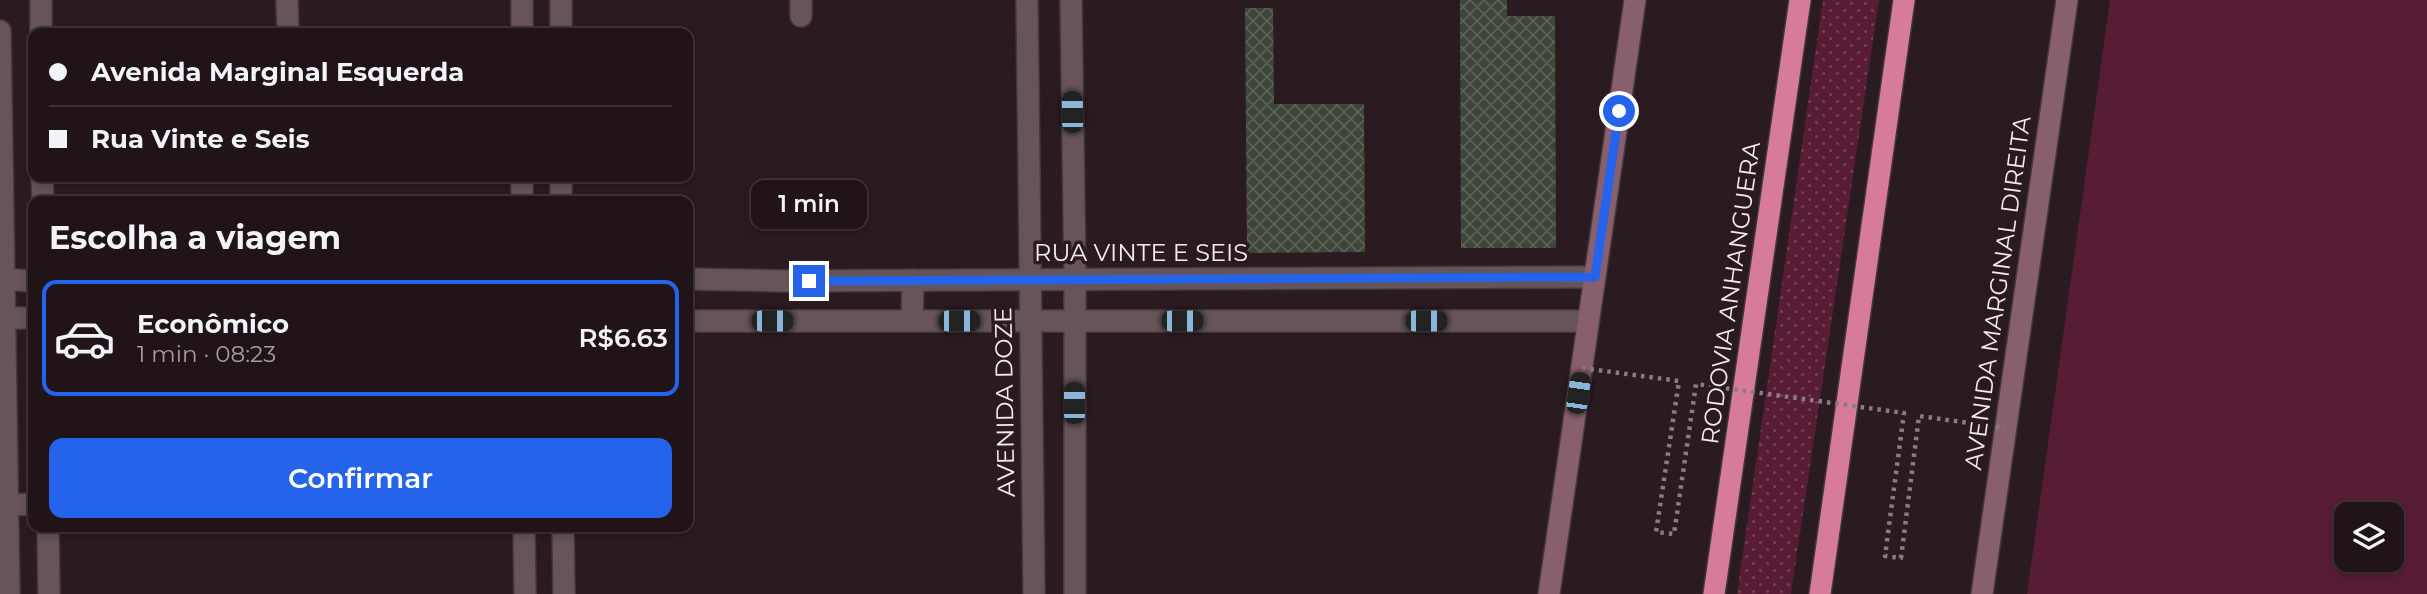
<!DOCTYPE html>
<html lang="pt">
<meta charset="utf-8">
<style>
:root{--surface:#201418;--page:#2d2125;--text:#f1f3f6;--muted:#a29ea2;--line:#3d3337;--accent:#2563eb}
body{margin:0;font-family:Montserrat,sans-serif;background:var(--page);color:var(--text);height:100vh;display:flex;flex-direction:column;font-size:26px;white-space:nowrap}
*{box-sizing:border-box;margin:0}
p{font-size:23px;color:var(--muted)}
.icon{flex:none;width:38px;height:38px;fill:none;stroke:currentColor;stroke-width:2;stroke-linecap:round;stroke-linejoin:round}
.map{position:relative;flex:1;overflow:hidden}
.side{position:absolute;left:28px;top:196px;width:665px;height:336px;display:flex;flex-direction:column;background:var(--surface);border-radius:14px;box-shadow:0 4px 10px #0003,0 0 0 2px var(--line)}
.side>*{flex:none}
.hud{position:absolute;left:28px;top:28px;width:665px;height:154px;border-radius:14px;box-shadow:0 4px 10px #0003,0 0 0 2px var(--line);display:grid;align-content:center;height:154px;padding:0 21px;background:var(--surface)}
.fabs{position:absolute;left:2334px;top:502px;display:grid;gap:14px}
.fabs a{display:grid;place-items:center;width:70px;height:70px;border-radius:14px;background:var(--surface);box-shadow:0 4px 10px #0003,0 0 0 2px var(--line);font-size:35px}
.end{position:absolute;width:32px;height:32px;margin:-16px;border:9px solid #2563eb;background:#fff;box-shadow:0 0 0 4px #fff}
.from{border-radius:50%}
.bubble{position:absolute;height:49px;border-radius:14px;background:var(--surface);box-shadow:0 4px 10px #0003,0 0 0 2px var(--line);font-size:23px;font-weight:600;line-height:49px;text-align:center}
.car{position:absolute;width:21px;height:42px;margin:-21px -10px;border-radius:9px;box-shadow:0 0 5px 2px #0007;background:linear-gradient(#222 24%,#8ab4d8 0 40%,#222 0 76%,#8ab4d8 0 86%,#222 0)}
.hud b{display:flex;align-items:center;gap:24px;height:66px;font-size:26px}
.hud b+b{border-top:2px solid var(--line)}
.hud i{width:18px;height:18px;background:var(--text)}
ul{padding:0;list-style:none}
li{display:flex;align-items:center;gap:21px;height:116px;margin:0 14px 10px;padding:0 7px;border:4px solid var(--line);border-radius:14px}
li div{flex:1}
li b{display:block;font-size:26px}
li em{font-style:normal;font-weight:600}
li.on{border-color:var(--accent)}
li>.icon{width:63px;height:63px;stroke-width:1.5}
h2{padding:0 21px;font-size:32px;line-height:84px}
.primary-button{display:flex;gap:14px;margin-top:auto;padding:14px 21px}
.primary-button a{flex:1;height:80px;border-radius:14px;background:var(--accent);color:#fff;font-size:28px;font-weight:600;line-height:80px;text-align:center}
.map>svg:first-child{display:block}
</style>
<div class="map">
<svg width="2427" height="594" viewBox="0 0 2427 594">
<defs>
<pattern id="grass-dots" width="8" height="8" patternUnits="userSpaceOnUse" patternTransform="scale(1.75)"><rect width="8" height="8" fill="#581d35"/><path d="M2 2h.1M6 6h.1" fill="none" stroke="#713e53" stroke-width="1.8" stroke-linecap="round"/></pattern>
<pattern id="building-cross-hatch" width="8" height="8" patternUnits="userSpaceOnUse" patternTransform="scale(1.75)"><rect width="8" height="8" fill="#3e4639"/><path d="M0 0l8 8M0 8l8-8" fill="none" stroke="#5a6156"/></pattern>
</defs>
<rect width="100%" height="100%" fill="#2a1b20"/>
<!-- grass -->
<path fill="url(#grass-dots)" d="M1823 0H1879L1791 594H1737Z"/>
<!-- green -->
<path fill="#581d35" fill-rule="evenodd" d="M2110 0H2427V594H2027ZM2347 514H2392V560H2347Z"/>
<!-- building -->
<g fill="url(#building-cross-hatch)">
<path d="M1460 0H1507V16H1555L1556 248H1461Z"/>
<path d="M1245 8H1273L1274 104H1364L1365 252 1247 253Z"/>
</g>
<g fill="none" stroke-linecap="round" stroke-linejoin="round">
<!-- street casing -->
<g stroke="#44383c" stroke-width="24">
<g id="street">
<path d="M41 0V33"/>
<path d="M287 0 288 31"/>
<path d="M522 0V33"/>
<path d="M801 0V16"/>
<path d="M1027 0 1034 594"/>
<path d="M1071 0 1075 280V594"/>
<path d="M0 31 9 594"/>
<path d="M561 33V0"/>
<path d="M42 177 43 201"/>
<path d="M522 177V201"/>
<path d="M561 201V177"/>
<path d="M0 279 33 281"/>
<path d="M688 279 783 281 1595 277"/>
<path d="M0 318H33"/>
<path d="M688 321H1588"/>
<path d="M912 321 913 280"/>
<path d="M8 505 33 504"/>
<path d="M48 527 49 594"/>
<path d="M524 527 525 594"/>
<path d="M563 527 564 594"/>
</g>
</g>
<!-- secondary casing -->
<g stroke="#44383c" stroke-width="24">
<g id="secondary">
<path d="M1549 594 1635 0"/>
<path d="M1982 594 2067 0"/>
</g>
</g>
<!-- highway casing -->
<g stroke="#44383c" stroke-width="24">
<g id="highway">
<path d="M1714 594 1800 0"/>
<path d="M1820 594 1904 0"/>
</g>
</g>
<!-- street -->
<use href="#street" stroke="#665459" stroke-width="21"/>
<!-- secondary -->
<use href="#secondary" stroke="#88606d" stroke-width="21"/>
<!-- highway -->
<use href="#highway" stroke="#d77b9b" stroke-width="21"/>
<!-- path-bridge -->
<path stroke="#8a7d81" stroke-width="4.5" stroke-dasharray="3.5 5" stroke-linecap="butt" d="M1582 368 1679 381 1656 532 1674 534 1696 384 1904 413 1885 556 1901 558 1919 416 2005 428"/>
</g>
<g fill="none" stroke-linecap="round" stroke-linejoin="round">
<!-- route -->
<path stroke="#2563eb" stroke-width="9" d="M809 281 1595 277 1619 111"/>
</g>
<g text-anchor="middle" stroke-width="7" stroke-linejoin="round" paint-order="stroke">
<!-- street labels -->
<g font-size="24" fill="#f5eaed" stroke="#2a1b20">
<text x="1141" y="261">RUA VINTE E SEIS</text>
<text transform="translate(1731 293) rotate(-82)" y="8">RODOVIA ANHANGUERA</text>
<text transform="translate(1998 293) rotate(-82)" y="8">AVENIDA MARGINAL DIREITA</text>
<text transform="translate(1005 402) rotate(-91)" y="8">AVENIDA DOZE</text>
</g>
</g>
</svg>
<div class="fabs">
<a><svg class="icon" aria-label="layers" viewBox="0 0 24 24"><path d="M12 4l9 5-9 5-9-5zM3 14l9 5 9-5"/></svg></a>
</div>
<i class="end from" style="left:1619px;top:111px"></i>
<i class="end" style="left:809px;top:281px"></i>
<div class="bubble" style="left:751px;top:180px;width:116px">1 min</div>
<i class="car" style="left:1072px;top:112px;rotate:359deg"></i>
<i class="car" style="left:772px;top:321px;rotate:90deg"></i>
<i class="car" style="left:959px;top:321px;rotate:90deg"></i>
<i class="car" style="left:1182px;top:321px;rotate:90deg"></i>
<i class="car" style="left:1426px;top:321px;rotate:90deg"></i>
<i class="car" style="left:1578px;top:393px;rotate:8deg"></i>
<i class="car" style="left:1074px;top:403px;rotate:0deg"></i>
<div class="hud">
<b><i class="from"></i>Avenida Marginal Esquerda</b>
<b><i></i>Rua Vinte e Seis</b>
</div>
<section class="side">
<h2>Escolha a viagem</h2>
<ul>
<li class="on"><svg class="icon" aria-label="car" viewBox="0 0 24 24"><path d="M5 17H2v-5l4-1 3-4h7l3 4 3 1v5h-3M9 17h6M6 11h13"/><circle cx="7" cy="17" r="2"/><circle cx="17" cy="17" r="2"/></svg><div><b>Econômico</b><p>1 min · 08:23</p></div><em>R$6.63</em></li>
</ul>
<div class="primary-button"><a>Confirmar</a></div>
</section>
</div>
